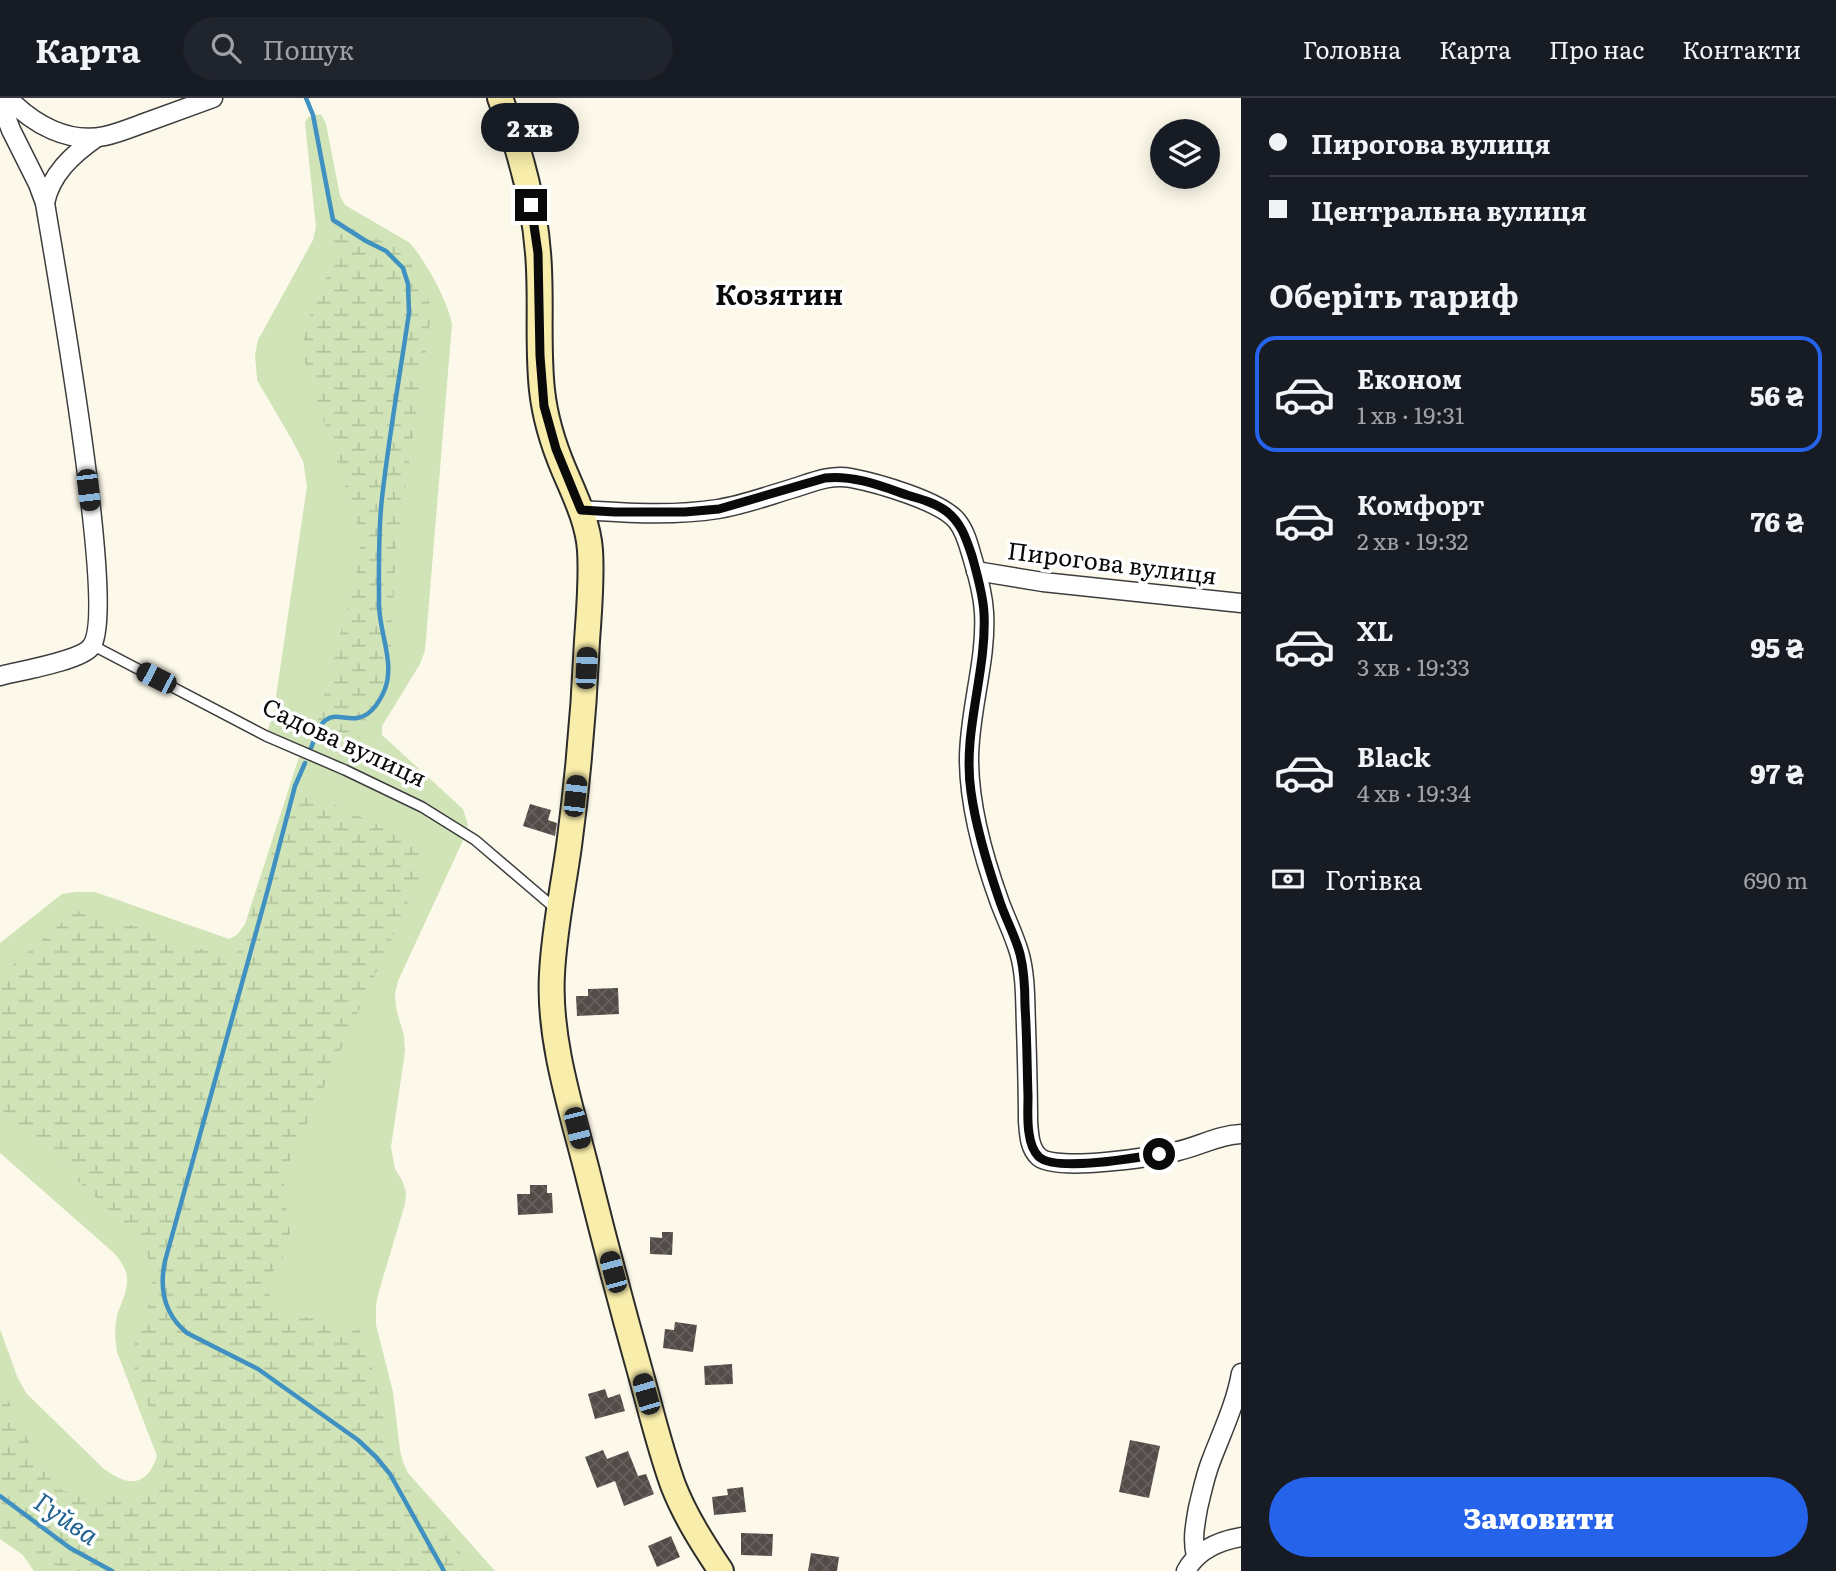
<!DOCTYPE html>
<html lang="uk">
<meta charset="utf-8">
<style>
:root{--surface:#171b24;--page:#20242c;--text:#f1f3f6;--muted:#9ea1a6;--line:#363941;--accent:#2563eb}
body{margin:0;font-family:Literata,serif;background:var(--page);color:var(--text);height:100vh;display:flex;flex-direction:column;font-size:26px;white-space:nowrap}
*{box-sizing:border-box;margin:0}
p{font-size:23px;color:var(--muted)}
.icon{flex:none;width:38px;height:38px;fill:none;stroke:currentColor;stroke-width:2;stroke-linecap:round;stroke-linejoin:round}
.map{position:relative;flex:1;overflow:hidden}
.drawer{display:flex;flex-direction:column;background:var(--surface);width:595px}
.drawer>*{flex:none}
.top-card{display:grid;align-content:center;height:154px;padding:0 28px;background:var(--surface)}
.fabs{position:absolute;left:1150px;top:21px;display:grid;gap:14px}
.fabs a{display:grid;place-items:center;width:70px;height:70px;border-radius:50%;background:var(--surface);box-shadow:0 4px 18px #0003;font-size:35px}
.end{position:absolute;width:32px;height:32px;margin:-16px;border:9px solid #0a0a0a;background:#fff;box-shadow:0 0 0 4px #fff}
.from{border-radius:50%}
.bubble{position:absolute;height:49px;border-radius:24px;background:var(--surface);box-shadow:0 4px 18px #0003;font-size:23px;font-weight:800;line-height:49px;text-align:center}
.car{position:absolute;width:21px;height:42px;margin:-21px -10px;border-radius:9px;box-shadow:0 0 5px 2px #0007;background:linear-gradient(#222 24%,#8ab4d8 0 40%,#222 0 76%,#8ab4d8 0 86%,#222 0)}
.top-card b{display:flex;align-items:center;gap:24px;height:66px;font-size:26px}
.top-card b+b{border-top:2px solid var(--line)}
.top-card i{width:18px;height:18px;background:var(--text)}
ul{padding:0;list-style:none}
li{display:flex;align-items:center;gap:21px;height:116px;margin:0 14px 10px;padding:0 14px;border:4px solid transparent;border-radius:21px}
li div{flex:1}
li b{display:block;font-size:26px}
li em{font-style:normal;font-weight:800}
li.on{border-color:var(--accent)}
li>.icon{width:63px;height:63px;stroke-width:1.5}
h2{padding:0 28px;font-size:32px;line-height:84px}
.pay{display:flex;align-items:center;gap:18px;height:77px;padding:0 28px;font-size:26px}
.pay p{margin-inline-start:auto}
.primary-button{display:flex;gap:14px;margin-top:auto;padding:14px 28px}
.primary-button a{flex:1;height:80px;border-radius:42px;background:var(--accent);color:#fff;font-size:28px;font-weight:800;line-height:80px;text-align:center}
header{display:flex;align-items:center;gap:42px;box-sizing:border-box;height:98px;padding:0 35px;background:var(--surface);border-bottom:2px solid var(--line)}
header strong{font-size:33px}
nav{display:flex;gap:38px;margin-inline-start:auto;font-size:24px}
.search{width:490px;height:63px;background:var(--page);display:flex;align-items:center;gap:18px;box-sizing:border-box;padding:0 24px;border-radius:38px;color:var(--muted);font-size:26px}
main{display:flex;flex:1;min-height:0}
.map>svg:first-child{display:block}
</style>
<header>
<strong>Карта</strong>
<div class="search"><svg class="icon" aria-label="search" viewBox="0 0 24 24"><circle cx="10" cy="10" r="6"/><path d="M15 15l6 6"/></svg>Пошук</div>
<nav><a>Головна</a><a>Карта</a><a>Про нас</a><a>Контакти</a></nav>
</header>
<main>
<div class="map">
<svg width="1241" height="1473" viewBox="0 0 1241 1473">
<defs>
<pattern id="wetland-marsh" width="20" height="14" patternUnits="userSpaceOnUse" patternTransform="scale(1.75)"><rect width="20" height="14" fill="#d0e4b7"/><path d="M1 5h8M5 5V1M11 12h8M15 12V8" fill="none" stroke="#b1c29c"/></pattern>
<pattern id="building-cross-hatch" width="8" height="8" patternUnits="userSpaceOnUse" patternTransform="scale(1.75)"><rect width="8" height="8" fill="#524c48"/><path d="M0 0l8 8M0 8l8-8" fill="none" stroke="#66615e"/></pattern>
</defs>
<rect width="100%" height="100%" fill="#fdf9ea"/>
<!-- grass -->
<path fill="#d0e4b7" d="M321 16 326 26 340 98 345 107 410 145C426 164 447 201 452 226L425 553 420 566 382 628V637L463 711 468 727 466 736 398 883 395 896 396 910 404 938 405 953 391 1049 395 1071 402 1082 406 1094 405 1106 379 1193 376 1207V1227L393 1294 400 1352 403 1364 408 1375 495 1473H34L13 1443 0 1435V1231L17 1278 26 1295 104 1371C129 1389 147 1389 157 1358L117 1254C115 1240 114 1228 118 1214 122 1204 128 1191 127 1180 127 1171 120 1162 114 1155L0 1055V845L62 796 76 794H95L229 841 237 837 245 826 301 653 266 638 274 612 307 388 303 363 292 342 257 282 255 256 258 242 313 142 316 129 305 25 308 19Z"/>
<!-- wetland -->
<g fill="url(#wetland-marsh)">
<path d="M333 122 395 149C413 163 430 194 431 217L396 452 389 586 384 599 351 652C344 655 340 655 333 654 315 651 316 636 318 621L360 461V439L355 418 304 262C299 229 319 202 329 172 334 157 333 138 333 122Z"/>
<path d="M295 688 416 745C424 759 423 767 418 783L284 1076V1097L290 1134 289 1148 281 1164 273 1173 270 1187V1205L277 1214 353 1227 360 1233 367 1249 396 1368 409 1391 475 1473H46L0 1441V1287L43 1371 54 1385 63 1393 76 1395 139 1394 152 1388 161 1376 166 1356 132 1263 137 1229 147 1213 152 1196V1175L147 1155 137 1138 0 1010V878L72 816 85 811 227 860 235 858 238 853Z"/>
</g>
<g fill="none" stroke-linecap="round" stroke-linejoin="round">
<!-- stream -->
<g stroke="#4091c1" stroke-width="4.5">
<path d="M306 0 313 17 333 122 366 143 386 153 403 170 408 186 409 215C400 276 389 338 382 400 378 435 379 471 379 506 379 534 395 564 385 591 380 603 371 618 357 620 346 622 335 615 326 622 317 628 315 641 311 650"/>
<path d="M305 665 295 688 268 791 165 1163C159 1191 164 1216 187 1235L258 1271 358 1342 376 1359 390 1376 444 1473"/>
<path d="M0 1398 70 1450 112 1473"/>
</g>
</g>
<!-- building -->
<g fill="url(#building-cross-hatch)">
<path d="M530 706 551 712 548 722 557 725 555 738 523 728Z"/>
<path d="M618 890 619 916 577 918 576 898H588V891Z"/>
<path d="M530 1087H547V1095H552L553 1115 518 1117 517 1096H530Z"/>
<path d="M662 1134H673L672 1157 650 1156V1139L662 1140Z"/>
<path d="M675 1224 697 1227 693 1254 663 1250 665 1231 674 1232Z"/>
<path d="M732 1266 733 1286 705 1287 704 1268Z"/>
<path d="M605 1291 608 1300 620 1296 625 1313 595 1321 588 1296Z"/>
<path d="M1130 1342 1160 1348 1149 1400 1119 1394Z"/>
<path d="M603 1352 607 1361 628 1353 638 1378 646 1376 654 1396 624 1408 615 1383 597 1390 585 1359Z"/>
<path d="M743 1389 746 1414 714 1417 712 1399 728 1397 727 1391Z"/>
<path d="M741 1435 773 1436 772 1458 741 1457Z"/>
<path d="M671 1438 680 1459 657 1469 648 1448Z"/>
<path d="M811 1455 839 1459 837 1473H808Z"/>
</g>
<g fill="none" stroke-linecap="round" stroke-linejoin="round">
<!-- lane casing -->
<g stroke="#3d3d3d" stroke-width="12">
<path id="lane" d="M92 547 266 638 345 672 422 709 475 742 557 812"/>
</g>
<!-- street casing -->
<g stroke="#3d3d3d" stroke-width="21">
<g id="street">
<path d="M8 0C33 26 68 46 105 38 119 35 133 29 147 24 169 16 191 8 213 0"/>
<path d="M0 3 11 32 38 86 45 105"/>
<path d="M581 412C626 415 674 418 718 411 744 407 770 397 794 390 813 384 831 376 851 380 877 385 941 403 957 423 966 434 969 449 973 462 978 478 983 497 984 514 987 563 969 612 969 661 969 707 984 761 1000 805 1006 821 1014 837 1019 854 1026 877 1025 904 1026 928 1027 960 1028 991 1028 1023 1029 1035 1029 1050 1039 1059 1056 1074 1154 1059 1178 1053 1200 1048 1218 1037 1241 1036"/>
<path d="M976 473 1043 484 1241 505"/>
<path d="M0 578C19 573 80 563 91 549 118 515 55 167 45 105 51 76 72 57 96 40"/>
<path d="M1196 1458C1192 1442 1195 1427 1198 1410 1202 1394 1205 1378 1211 1363 1222 1334 1236 1305 1241 1275"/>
<path d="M1186 1473C1197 1452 1218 1443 1241 1439"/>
</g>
</g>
<!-- secondary casing -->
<g stroke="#2c2c2c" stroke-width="28">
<path id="secondary" d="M500 0C519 49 534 102 538 155 542 200 537 246 542 292 545 320 553 346 564 372 575 398 588 424 590 452 592 482 589 513 587 543 584 611 578 680 569 748 563 791 554 833 552 876 548 945 574 1019 590 1085 606 1149 623 1213 641 1277 651 1313 660 1351 673 1387 685 1418 703 1446 721 1473"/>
</g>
<!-- lane -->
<use href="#lane" stroke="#fff" stroke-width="9"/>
<!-- street -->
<use href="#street" stroke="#fff" stroke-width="18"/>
<!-- secondary -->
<use href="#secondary" stroke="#f8edaa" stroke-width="24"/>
</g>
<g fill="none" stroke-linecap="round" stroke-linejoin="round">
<!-- route -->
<path stroke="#0a0a0a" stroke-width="9" d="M531 107 538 155 540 258 544 308 556 351 581 412 615 414H685L719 411 825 380C854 377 881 388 907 397 921 401 935 405 946 413 961 424 966 440 972 458 977 476 983 496 984 515 987 575 962 633 971 694 976 730 987 766 999 801 1005 820 1015 837 1020 856 1024 872 1025 891 1025 908 1027 938 1027 968 1028 998 1028 1010 1027 1023 1029 1035 1030 1043 1033 1053 1039 1059 1056 1074 1135 1060 1159 1056"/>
</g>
<g text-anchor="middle" stroke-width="7" stroke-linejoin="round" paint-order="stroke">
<!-- street labels -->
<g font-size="24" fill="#0a0a0a" stroke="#fff">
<text transform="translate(1112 466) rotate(7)" y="8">Пирогова вулиця</text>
<text transform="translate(344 645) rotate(25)" y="8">Садова вулиця</text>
</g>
<!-- water labels -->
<g font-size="26" font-style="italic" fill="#206390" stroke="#fff">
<text transform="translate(66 1421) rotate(34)" y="9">Гуйва</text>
</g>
<!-- quarter labels -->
<g font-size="28" font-weight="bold" fill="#0a0a0a" stroke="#fff">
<text x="779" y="207">Козятин</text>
</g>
</g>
</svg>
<div class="fabs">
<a><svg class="icon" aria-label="layers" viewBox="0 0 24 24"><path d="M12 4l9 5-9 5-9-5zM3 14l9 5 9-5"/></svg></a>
</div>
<i class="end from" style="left:1159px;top:1056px"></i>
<i class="end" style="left:531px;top:107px"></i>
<div class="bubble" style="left:481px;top:5px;width:98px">2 хв</div>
<i class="car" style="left:88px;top:392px;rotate:173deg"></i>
<i class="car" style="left:586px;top:570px;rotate:3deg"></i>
<i class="car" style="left:156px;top:580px;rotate:297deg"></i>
<i class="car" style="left:575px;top:698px;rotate:6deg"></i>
<i class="car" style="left:577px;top:1030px;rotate:166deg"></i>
<i class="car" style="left:613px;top:1174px;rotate:345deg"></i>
<i class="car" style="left:646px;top:1296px;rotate:344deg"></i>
</div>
<section class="drawer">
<div class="top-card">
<b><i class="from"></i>Пирогова вулиця</b>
<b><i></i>Центральна вулиця</b>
</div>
<h2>Оберіть тариф</h2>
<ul>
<li class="on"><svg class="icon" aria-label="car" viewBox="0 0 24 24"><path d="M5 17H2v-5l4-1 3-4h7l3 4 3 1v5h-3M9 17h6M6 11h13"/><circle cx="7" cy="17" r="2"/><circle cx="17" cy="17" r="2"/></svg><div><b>Економ</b><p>1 хв · 19:31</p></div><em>56 ₴</em></li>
<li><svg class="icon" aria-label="car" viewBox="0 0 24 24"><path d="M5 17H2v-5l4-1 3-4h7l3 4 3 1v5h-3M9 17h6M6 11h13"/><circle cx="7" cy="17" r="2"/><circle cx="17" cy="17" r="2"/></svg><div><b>Комфорт</b><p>2 хв · 19:32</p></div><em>76 ₴</em></li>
<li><svg class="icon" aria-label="car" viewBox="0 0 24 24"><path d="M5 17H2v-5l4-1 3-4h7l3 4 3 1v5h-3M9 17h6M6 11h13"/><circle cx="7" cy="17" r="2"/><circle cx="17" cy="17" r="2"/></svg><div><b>XL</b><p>3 хв · 19:33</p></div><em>95 ₴</em></li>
<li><svg class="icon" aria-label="car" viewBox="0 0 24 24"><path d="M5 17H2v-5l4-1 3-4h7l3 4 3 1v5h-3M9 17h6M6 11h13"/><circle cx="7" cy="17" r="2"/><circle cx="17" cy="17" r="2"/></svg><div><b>Black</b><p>4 хв · 19:34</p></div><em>97 ₴</em></li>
</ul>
<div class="pay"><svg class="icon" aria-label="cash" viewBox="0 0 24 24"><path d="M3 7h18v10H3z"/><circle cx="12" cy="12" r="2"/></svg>Готівка<p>690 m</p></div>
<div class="primary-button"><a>Замовити</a></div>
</section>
</main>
